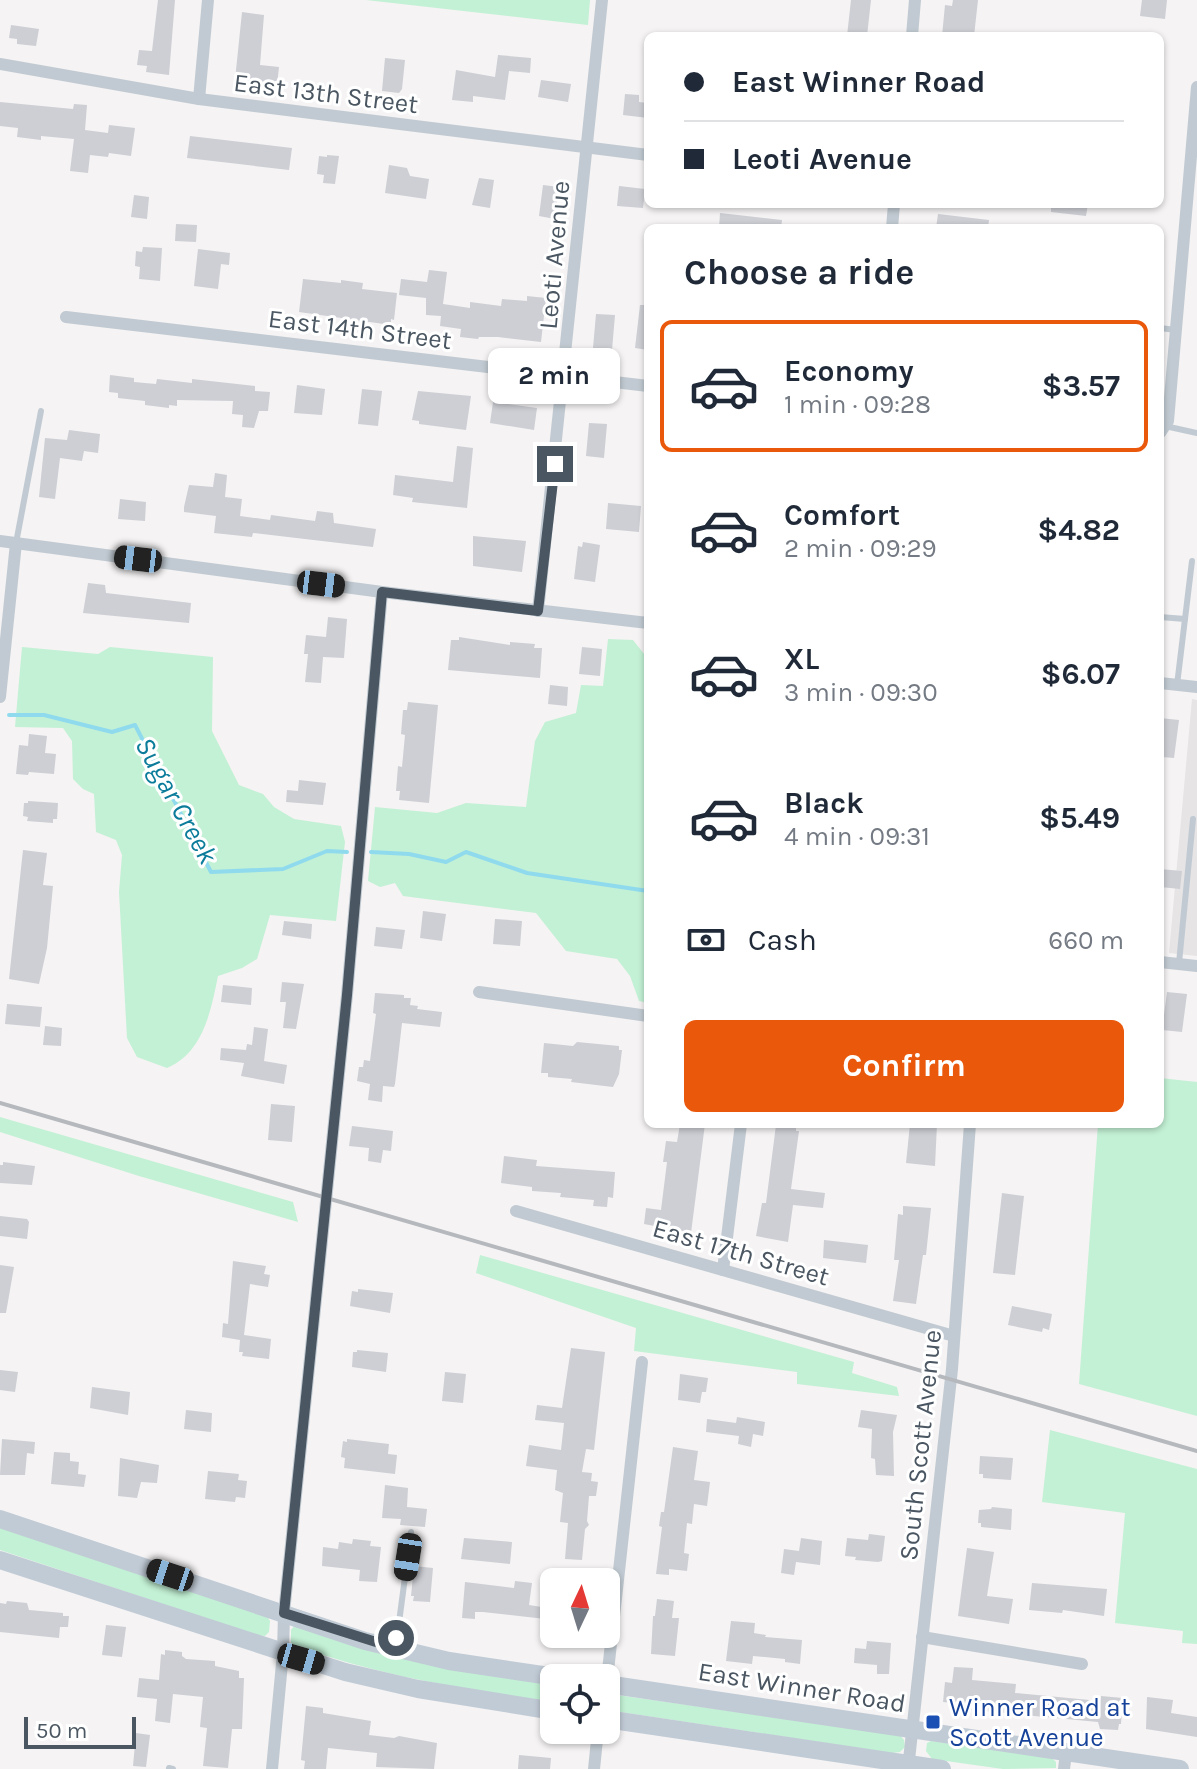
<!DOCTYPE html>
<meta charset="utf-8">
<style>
:root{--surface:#fff;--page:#f6f6f7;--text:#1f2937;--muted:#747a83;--line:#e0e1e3;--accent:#ea580c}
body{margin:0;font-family:Karla,sans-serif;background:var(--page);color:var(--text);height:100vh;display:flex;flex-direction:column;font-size:30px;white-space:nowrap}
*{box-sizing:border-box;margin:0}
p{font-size:26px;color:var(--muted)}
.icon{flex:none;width:44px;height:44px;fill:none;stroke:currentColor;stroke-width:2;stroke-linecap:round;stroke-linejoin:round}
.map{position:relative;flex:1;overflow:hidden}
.details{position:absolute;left:644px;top:224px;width:520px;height:904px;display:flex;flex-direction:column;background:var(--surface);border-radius:12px;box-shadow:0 2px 6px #0004}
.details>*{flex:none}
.banner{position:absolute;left:644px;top:32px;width:520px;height:176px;border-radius:12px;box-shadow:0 2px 6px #0004;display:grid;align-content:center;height:176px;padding:0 40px;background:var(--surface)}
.needle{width:52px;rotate:4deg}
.controls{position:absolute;left:540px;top:1568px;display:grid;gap:16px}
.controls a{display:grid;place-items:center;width:80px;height:80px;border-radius:12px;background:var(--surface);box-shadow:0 2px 6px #0004;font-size:40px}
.scale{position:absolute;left:24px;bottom:20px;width:112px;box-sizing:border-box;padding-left:8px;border:4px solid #4a5661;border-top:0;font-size:22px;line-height:28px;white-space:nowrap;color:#4a5661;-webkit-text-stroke:6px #fff;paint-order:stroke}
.end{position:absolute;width:36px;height:36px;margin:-18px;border:10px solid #4a5661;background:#fff;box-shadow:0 0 0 4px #fff}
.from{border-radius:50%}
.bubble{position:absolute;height:56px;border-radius:12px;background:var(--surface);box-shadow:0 2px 6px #0004;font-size:26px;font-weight:700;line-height:56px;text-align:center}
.car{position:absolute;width:24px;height:48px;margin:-24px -12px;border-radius:10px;box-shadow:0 0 6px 2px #0007;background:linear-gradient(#222 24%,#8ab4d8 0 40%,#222 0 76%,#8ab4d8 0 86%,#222 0)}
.banner b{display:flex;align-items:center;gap:28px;height:76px;font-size:30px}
.banner b+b{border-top:2px solid var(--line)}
.banner i{width:20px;height:20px;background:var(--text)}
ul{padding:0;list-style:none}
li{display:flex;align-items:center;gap:24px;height:132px;margin:0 16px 12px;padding:0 24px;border:4px solid transparent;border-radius:12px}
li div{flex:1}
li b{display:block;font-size:30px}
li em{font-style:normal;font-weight:700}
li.active{border-color:var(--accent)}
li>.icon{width:72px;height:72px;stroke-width:1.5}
h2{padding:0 40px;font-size:36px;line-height:96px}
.pay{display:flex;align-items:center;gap:20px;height:88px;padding:0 40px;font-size:30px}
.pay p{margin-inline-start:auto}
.cta{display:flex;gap:16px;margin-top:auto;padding:16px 40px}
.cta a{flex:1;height:92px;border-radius:12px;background:var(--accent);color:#fff;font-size:32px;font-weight:700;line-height:92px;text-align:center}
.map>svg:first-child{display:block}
</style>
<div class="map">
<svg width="1197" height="1769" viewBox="0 0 1197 1769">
<rect width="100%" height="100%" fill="#f5f3f3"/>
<!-- education -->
<path fill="#e6e4e5" d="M1192 699 1197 700V956L1169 953Z"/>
<!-- green -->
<g fill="#c3f1d5">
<path d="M366 0H590L588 25Z"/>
<path d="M608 639 633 640 648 659V1003L639 1001 630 976 617 959 566 951 536 913 403 896 395 883 380 887 368 881 375 807 437 813 466 803 526 807 535 741 545 722 576 713 581 685 603 686Z"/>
<path d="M22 647 98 654 110 647 213 657 212 731 239 785 263 794 274 807 294 819 341 826 345 842 336 921 270 915 257 959 242 968 218 976C211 1011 203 1053 167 1068L137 1057 127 1038 119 892 122 855 116 840 96 832 94 794 83 789 73 779 72 741 63 728 15 727Z"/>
<path d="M1160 1078 1197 1082V1416L1079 1384 1098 1124H1160Z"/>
<path d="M0 1117 293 1202 298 1222 139 1176 0 1132Z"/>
<path d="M480 1255 854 1362 852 1373 897 1387 899 1396 797 1384V1372L634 1351 636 1328 476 1273Z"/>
<path d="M1050 1430 1197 1469V1644L1182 1643 1183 1631 1115 1623 1125 1513 1042 1502Z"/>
<path d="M0 1527 265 1613 270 1621 269 1632 265 1636 256 1635 0 1550Z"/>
<path d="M295 1625 554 1684V1702C466 1690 380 1676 296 1646L291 1643V1630Z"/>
<path d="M617 1695 900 1735 904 1740 905 1747 900 1752 892 1753 620 1712 615 1710 614 1701Z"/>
<path d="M931 1741 1052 1758 1056 1762V1768L1003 1769 932 1759 926 1751 927 1743Z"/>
</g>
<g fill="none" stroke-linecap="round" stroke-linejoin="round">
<!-- stream -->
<g stroke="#90daee" stroke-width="4">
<path d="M9 715H44L112 732 135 725 211 872 283 869 327 851 347 852"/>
<path d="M371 852 409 854 446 862 466 852 527 873 648 891"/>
</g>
</g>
<!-- building -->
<g fill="#cdcfd5">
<path d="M158 0H175L169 75 146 72 147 66 137 65 139 50 152 51Z"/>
<path d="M851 0H871L867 36H847Z"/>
<path d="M953 0H978L974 36H942L945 5 952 6Z"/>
<path d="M1142 0H1167L1165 19 1140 16Z"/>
<path d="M242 12 264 15 260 65 279 67 277 85 235 80Z"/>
<path d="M11 25 39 29 36 46 17 44V39L9 38Z"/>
<path d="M498 55 531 58 530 73 509 71 505 100 473 96V102L452 100 456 70 495 77Z"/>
<path d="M385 58 405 60 402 89 399 93 382 91Z"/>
<path d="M541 80 571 84 568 102 538 97Z"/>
<path d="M625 94 639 95V102L648 103V118L623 115Z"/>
<path d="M0 102 73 109 74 104 87 105 85 130 108 133 109 125 135 128 131 156 109 153 108 157 90 155 88 173 70 171 74 139 41 136V140L17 137 18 128 0 126Z"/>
<path d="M190 136 292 148 289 170 187 158Z"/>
<path d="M327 155 339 156 335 184 323 183 324 175 317 174 319 156 327 157Z"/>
<path d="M389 165 407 168 410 176 429 179 426 199 385 193Z"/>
<path d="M479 178 494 180 490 208 472 205Z"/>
<path d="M543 185 559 187 555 219 539 216Z"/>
<path d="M619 186 645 189 643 208 617 206Z"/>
<path d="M134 195 149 197 147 219 131 217Z"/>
<path d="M1051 204H1088L1086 216 1051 212Z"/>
<path d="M720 213 782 220 781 228H719Z"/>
<path d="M938 214 989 220 988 228H936Z"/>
<path d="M176 224 197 225 196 242 175 241Z"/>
<path d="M143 247 162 248 160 281 139 279 140 267 135 266 136 251 142 252Z"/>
<path d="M198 249 230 253 229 265 221 264 218 289 194 286Z"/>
<path d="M429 270 447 272 443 304 470 308V302L501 306 502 299 527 301V296L546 298 541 342 498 337H479L478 339 460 337 461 329 440 326 441 316 426 315V298L399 295 401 279 427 282Z"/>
<path d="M303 279 341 283V280L363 283 362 289 397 293 394 320 391 319V325L299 312Z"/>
<path d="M640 305H648V350L635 348Z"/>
<path d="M596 314 615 315 612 350 593 348Z"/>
<path d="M110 375 134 378V382L156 384 157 379 192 383V379L255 386V391L270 392 268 411H259L254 428 242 427 243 415 232 414 233 401 177 400V406L169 405V408L145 405V401L118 398V393L109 392Z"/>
<path d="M297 385 325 389 322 415 294 413Z"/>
<path d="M362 389 382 391 378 426 358 424Z"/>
<path d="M418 391 471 396 466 430 419 424V421L412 420Z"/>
<path d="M493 402 537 408 534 430 490 423Z"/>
<path d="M589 423 607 424 604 458 586 456Z"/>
<path d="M69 430 100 434 98 453 84 451 82 461 60 458 55 499 39 497 45 438 67 440Z"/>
<path d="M457 446 473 448 467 508 412 502 413 498 393 495 395 475 453 482Z"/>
<path d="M215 473 227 475 225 497 242 499 240 516 270 520 271 515 315 521 317 511 333 513 334 523 376 529 373 547 253 533 252 537 214 533 216 516 184 512V507L189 485 213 487Z"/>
<path d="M120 499 146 502 145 521 118 519Z"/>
<path d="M608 503 641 506 639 532 606 529Z"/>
<path d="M473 536 526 541 522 572 473 566Z"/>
<path d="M583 542 600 545 595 582 574 579 578 546 582 547Z"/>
<path d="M88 583 105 585 106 593 191 603 189 623 83 613Z"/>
<path d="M328 617 347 619 344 658 323 657 321 683 305 682 308 654H304L306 635 326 637Z"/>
<path d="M459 637 510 645V642L535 644 534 648H542L540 678 448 670 451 640H459Z"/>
<path d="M582 647 602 649 600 676 579 674Z"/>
<path d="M550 685 568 687 567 706 548 704Z"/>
<path d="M408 702 438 705 429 803 399 800 400 791H396L398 766 402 767 405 735 401 734 403 710H407Z"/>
<path d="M1160 718 1179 720 1174 758 1162 757 1164 746 1160 745Z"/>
<path d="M29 734 47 736 45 753 56 754 54 774 29 772 28 775 16 774 19 745 28 746Z"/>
<path d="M299 780 326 783 323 805 286 802 287 790 298 791Z"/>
<path d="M28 801 58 803 57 819H53V823L27 821 28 817 23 816 24 803H28Z"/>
<path d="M23 850 47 853 43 885 53 886 47 948 39 984 9 979Z"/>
<path d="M1160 869 1182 871 1180 889 1160 887Z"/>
<path d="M423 911 446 914 442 941 420 938Z"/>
<path d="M495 919 522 921 520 946 493 944Z"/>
<path d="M284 921 312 924 311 939 282 935Z"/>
<path d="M376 927 405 930 402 949 374 946Z"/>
<path d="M282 982 304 984 296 1029 283 1028 286 1002H280Z"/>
<path d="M223 985 252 988 251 1005 221 1002Z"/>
<path d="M1167 992 1187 994 1182 1032 1162 1030Z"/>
<path d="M375 993 404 995V998H411L410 1005 418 1006 417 1009 442 1012 440 1027 402 1023 395 1084 394 1087 383 1086 382 1102 368 1100 370 1084 357 1081 359 1067H363L364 1060 370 1061 376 1014 373 1013Z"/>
<path d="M7 1004 42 1007 40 1027 5 1024Z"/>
<path d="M45 1026 62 1028 61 1046 43 1045Z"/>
<path d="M254 1027 268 1029 264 1061 287 1065 284 1084 241 1076 244 1063 220 1060 221 1048 246 1050 247 1044 252 1045Z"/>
<path d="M577 1042 619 1046V1050H622L619 1074 613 1087 571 1082 572 1079 548 1077V1073H541L544 1043 573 1046Z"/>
<path d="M271 1104 295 1106 292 1142 268 1140Z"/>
<path d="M680 1124H705L691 1233 644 1224 646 1208 661 1210 667 1162H663L666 1141 677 1142Z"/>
<path d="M910 1124H937L935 1166 906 1163Z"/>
<path d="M776 1125 796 1127V1131H799L791 1189 825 1193 823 1208 793 1205 788 1242 756 1236 762 1203H766Z"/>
<path d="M352 1126 393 1131 391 1151 383 1150 381 1163 368 1161 369 1148 349 1146Z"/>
<path d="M504 1156 537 1160 536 1166 615 1172 613 1198 608 1197 607 1207 593 1206 594 1200 560 1197 561 1193 532 1191V1187L501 1183Z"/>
<path d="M3 1162 35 1166 32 1185 0 1183V1165H3Z"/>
<path d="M1002 1193 1024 1196 1015 1275 993 1273Z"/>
<path d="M903 1206 931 1208 926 1255H923L916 1304 893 1301 899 1260H894L898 1214 903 1215Z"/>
<path d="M0 1216 27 1219 29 1222 27 1239 0 1236Z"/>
<path d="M824 1240 868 1245 866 1263 823 1258Z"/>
<path d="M233 1261 266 1266 264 1274 270 1275 268 1287 250 1284 244 1335 271 1339 269 1359 242 1356 243 1352H239L240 1340 222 1337 223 1323 228 1324Z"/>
<path d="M0 1265 14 1267 6 1313H0Z"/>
<path d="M358 1289 393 1293 390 1313 350 1306 352 1291 358 1292Z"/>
<path d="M1012 1306 1052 1314 1049 1330 1043 1328 1042 1332 1008 1325Z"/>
<path d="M571 1348 605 1352 594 1450 586 1449 582 1472 592 1473 591 1481 598 1482 596 1496H589L587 1521 589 1525 585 1529 582 1560 565 1559 568 1523 560 1522 563 1493 555 1490 557 1470 526 1466 529 1445 561 1450 564 1423 535 1420 537 1405 562 1408Z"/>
<path d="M357 1350 388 1353 386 1372 352 1367 353 1352H357Z"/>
<path d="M0 1370 18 1372 15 1392 0 1390Z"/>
<path d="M445 1372 466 1374 463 1403 442 1401Z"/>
<path d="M680 1374 708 1378 706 1392H702L700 1403 678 1400Z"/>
<path d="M92 1387 130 1392 128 1415 90 1408Z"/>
<path d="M186 1410 212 1413 211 1432 184 1429Z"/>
<path d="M861 1410 897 1415 893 1432 894 1476 876 1475 875 1459 871 1458 872 1429 858 1427Z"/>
<path d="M737 1417 765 1422 763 1436 753 1434 751 1447 738 1444 739 1436 706 1432 707 1419 736 1423Z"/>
<path d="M2 1439 35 1442 34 1454 27 1453 25 1475H0Z"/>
<path d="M347 1439 389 1444 388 1454 397 1455 395 1474 344 1468 345 1458 341 1457 343 1441 347 1442Z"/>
<path d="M673 1447 698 1451 694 1480 710 1482 707 1506 694 1504 692 1524 687 1523 684 1553 689 1554 687 1571 669 1569V1575L656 1574 662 1527 659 1526 661 1512H664Z"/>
<path d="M54 1452 70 1453V1461L79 1462 78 1474 86 1475 84 1487 51 1484Z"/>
<path d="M980 1456 1013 1458 1011 1480 983 1478V1474H979Z"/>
<path d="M120 1458 159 1465 157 1483 141 1482 137 1498 118 1496Z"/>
<path d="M208 1471 239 1474 238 1480 247 1481 245 1498 236 1497 235 1502 205 1499Z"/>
<path d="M385 1485 408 1488 407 1507 427 1509 425 1527 400 1525 401 1519 382 1518Z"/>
<path d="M992 1507 1012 1509 1011 1530 981 1527V1523H978L979 1510 991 1509Z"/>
<path d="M869 1534 885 1536 882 1561 878 1562 855 1560 856 1557 845 1556 847 1538 868 1540Z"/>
<path d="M464 1538 512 1542 510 1564 461 1559Z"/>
<path d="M801 1538 822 1541 820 1565 796 1562 794 1575 781 1573 784 1549 799 1551Z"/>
<path d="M353 1539 371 1541 370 1546 381 1547 377 1582 359 1581 360 1570 322 1566 323 1547 338 1549 339 1542 352 1544Z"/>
<path d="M967 1548 994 1552 987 1596 1013 1599 1009 1624 958 1616Z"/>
<path d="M414 1566 433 1568 430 1602 413 1601 414 1596H411Z"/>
<path d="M515 1581 532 1583 529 1605 554 1609V1620L483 1612H475V1619L462 1618 465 1582 514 1588Z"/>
<path d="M1032 1583 1107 1589 1104 1616 1063 1610 1062 1613 1029 1610Z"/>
<path d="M657 1599 674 1601 672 1618H679L675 1656 651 1654 653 1616H655Z"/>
<path d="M7 1601 27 1603 29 1610 63 1613V1616H69L68 1627H60L59 1638 0 1632V1603L6 1604Z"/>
<path d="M731 1621 755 1623 754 1633 766 1635 765 1637 802 1640 800 1664 785 1662V1659L753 1656 752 1664 726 1661Z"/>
<path d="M106 1625 126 1627 122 1657 102 1655Z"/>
<path d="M867 1641 891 1643 889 1674H877V1665L854 1663 855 1648 866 1649Z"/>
<path d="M165 1650 182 1652V1656L186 1659 215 1661V1666L239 1671V1678H244L242 1729H232L228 1768 203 1766 207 1728 200 1727 203 1697 173 1694 170 1723 155 1721 157 1699 137 1697 139 1678 159 1680 161 1654 165 1655Z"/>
<path d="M954 1667 973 1668 972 1680 1016 1684 1015 1693 1100 1701 1101 1696 1123 1698 1121 1724H1119L1118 1730 1100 1729 1098 1722 962 1709 963 1704 943 1702 945 1682 952 1683Z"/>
<path d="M1147 1697 1173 1700 1171 1713 1197 1717V1737L1146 1729Z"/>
<path d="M306 1706 323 1708V1713L371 1721 369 1735 394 1738 399 1736 437 1743 434 1769 376 1767 377 1753 328 1748 326 1769H304L305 1761 301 1760Z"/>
<path d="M136 1733 150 1735 146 1767 133 1766Z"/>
<path d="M519 1755 551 1758 550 1769H518Z"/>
</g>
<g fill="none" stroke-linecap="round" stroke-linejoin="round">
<!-- lane -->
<g stroke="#c1cad2" stroke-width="6">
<path d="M1004 228H1006"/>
<path d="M1160 328 1176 330"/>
<path d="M1165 426 1197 433"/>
<path d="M16 543 41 411"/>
<path d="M1160 617 1185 619"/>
<path d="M1177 685 1192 561"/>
<path d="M1179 963 1193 819"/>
<path d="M396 1645 411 1532"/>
<path d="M169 1768 173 1769"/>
</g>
<!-- street -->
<g stroke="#c1cad2" stroke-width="12">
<path d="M912 36 915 0"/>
<path d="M0 64 199 99 648 155"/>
<path d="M199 99 208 0"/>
<path d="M892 228 894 204"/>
<path d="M66 317 648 386"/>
<path d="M1160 433 1168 421 1197 87"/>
<path d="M0 541 382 592 648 623"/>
<path d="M538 611 602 0"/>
<path d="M1160 683 1197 687"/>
<path d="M0 697 16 543"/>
<path d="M1160 962 1197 966"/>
<path d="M479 992 648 1016"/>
<path d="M516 1211 954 1336"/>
<path d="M723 1270 741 1124"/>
<path d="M922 1637 1082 1664"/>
<path d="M606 1689 642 1362"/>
<path d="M272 1769 283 1653 284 1613 347 995 382 592"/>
<path d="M594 1769 598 1730"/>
<path d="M908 1769 952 1369 970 1124"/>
<path d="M1064 1769 1066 1753"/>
</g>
<!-- secondary -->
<g stroke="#c1cbd6" stroke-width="18">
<path d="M0 1519 365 1641 449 1661 563 1678"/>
<path d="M0 1560 345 1672 418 1689 554 1711"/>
<path d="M606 1684 1180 1769"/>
<path d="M606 1719 942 1769"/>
</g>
<!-- rail -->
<path stroke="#b5b8bd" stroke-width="4" d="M0 1103 1197 1451"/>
</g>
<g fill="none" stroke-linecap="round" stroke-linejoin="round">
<!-- route -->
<path stroke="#4a5661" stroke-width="10" d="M396 1638 395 1648 284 1613 347 995 382 592 538 611 555 464"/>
</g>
<!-- markers -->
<rect fill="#1a4fb4" stroke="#fff" stroke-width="3" x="925" y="1714" width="16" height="16" rx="4"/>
<g text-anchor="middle" stroke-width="6" stroke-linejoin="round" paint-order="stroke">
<!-- street labels -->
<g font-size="26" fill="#4a5661" stroke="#fff">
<text transform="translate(326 93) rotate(7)" y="9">East 13th Street</text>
<text transform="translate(554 255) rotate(-85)" y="9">Leoti Avenue</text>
<text transform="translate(360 329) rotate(7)" y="9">East 14th Street</text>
<text transform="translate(741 1252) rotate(16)" y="9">East 17th Street</text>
<text transform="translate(920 1445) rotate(-84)" y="9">South Scott Avenue</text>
<text transform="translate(802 1687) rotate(9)" y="9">East Winner Road</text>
</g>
<!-- transit labels -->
<g font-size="26" fill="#164399" stroke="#fff" text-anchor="start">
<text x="949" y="1716">Winner Road at<tspan x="949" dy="30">Scott Avenue</tspan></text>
</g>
<!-- water labels -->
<g font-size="28" font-style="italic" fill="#0c7c9b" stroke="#fff">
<text transform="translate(177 800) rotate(61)" y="10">Sugar Creek</text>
</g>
</g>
</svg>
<div class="controls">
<a><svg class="needle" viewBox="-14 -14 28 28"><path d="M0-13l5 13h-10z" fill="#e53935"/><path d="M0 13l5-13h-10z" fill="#747a83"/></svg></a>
<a><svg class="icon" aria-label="locate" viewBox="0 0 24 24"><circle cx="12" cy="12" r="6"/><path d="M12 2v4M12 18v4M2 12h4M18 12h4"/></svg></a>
</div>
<div class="scale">50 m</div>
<i class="end from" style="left:396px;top:1638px"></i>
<i class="end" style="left:555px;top:464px"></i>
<div class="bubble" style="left:488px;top:348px;width:132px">2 min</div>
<i class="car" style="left:138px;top:559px;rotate:277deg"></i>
<i class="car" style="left:321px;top:584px;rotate:97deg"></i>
<i class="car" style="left:408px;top:1557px;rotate:189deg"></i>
<i class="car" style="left:170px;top:1575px;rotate:288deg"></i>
<i class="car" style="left:301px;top:1659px;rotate:106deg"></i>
<div class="banner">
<b><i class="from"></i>East Winner Road</b>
<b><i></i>Leoti Avenue</b>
</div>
<section class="details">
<h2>Choose a ride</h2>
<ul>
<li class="active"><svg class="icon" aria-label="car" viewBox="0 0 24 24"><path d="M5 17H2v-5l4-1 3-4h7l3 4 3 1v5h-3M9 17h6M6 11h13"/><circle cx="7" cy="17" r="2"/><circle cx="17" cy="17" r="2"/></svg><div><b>Economy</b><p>1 min · 09:28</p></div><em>$3.57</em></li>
<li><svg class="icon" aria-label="car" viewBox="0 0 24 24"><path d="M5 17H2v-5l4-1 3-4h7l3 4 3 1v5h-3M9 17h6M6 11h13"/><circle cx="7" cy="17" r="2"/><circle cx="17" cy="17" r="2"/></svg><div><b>Comfort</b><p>2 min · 09:29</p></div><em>$4.82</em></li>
<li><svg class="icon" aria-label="car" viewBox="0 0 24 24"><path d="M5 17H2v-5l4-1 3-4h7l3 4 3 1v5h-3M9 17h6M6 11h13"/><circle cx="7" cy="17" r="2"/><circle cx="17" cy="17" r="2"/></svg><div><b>XL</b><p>3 min · 09:30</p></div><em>$6.07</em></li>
<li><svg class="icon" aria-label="car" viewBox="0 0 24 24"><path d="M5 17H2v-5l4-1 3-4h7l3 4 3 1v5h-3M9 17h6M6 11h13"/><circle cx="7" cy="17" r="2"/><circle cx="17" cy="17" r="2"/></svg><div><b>Black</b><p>4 min · 09:31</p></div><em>$5.49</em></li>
</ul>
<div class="pay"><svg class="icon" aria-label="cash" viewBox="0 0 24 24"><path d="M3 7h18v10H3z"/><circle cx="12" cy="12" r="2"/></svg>Cash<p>660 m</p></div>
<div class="cta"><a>Confirm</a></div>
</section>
</div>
